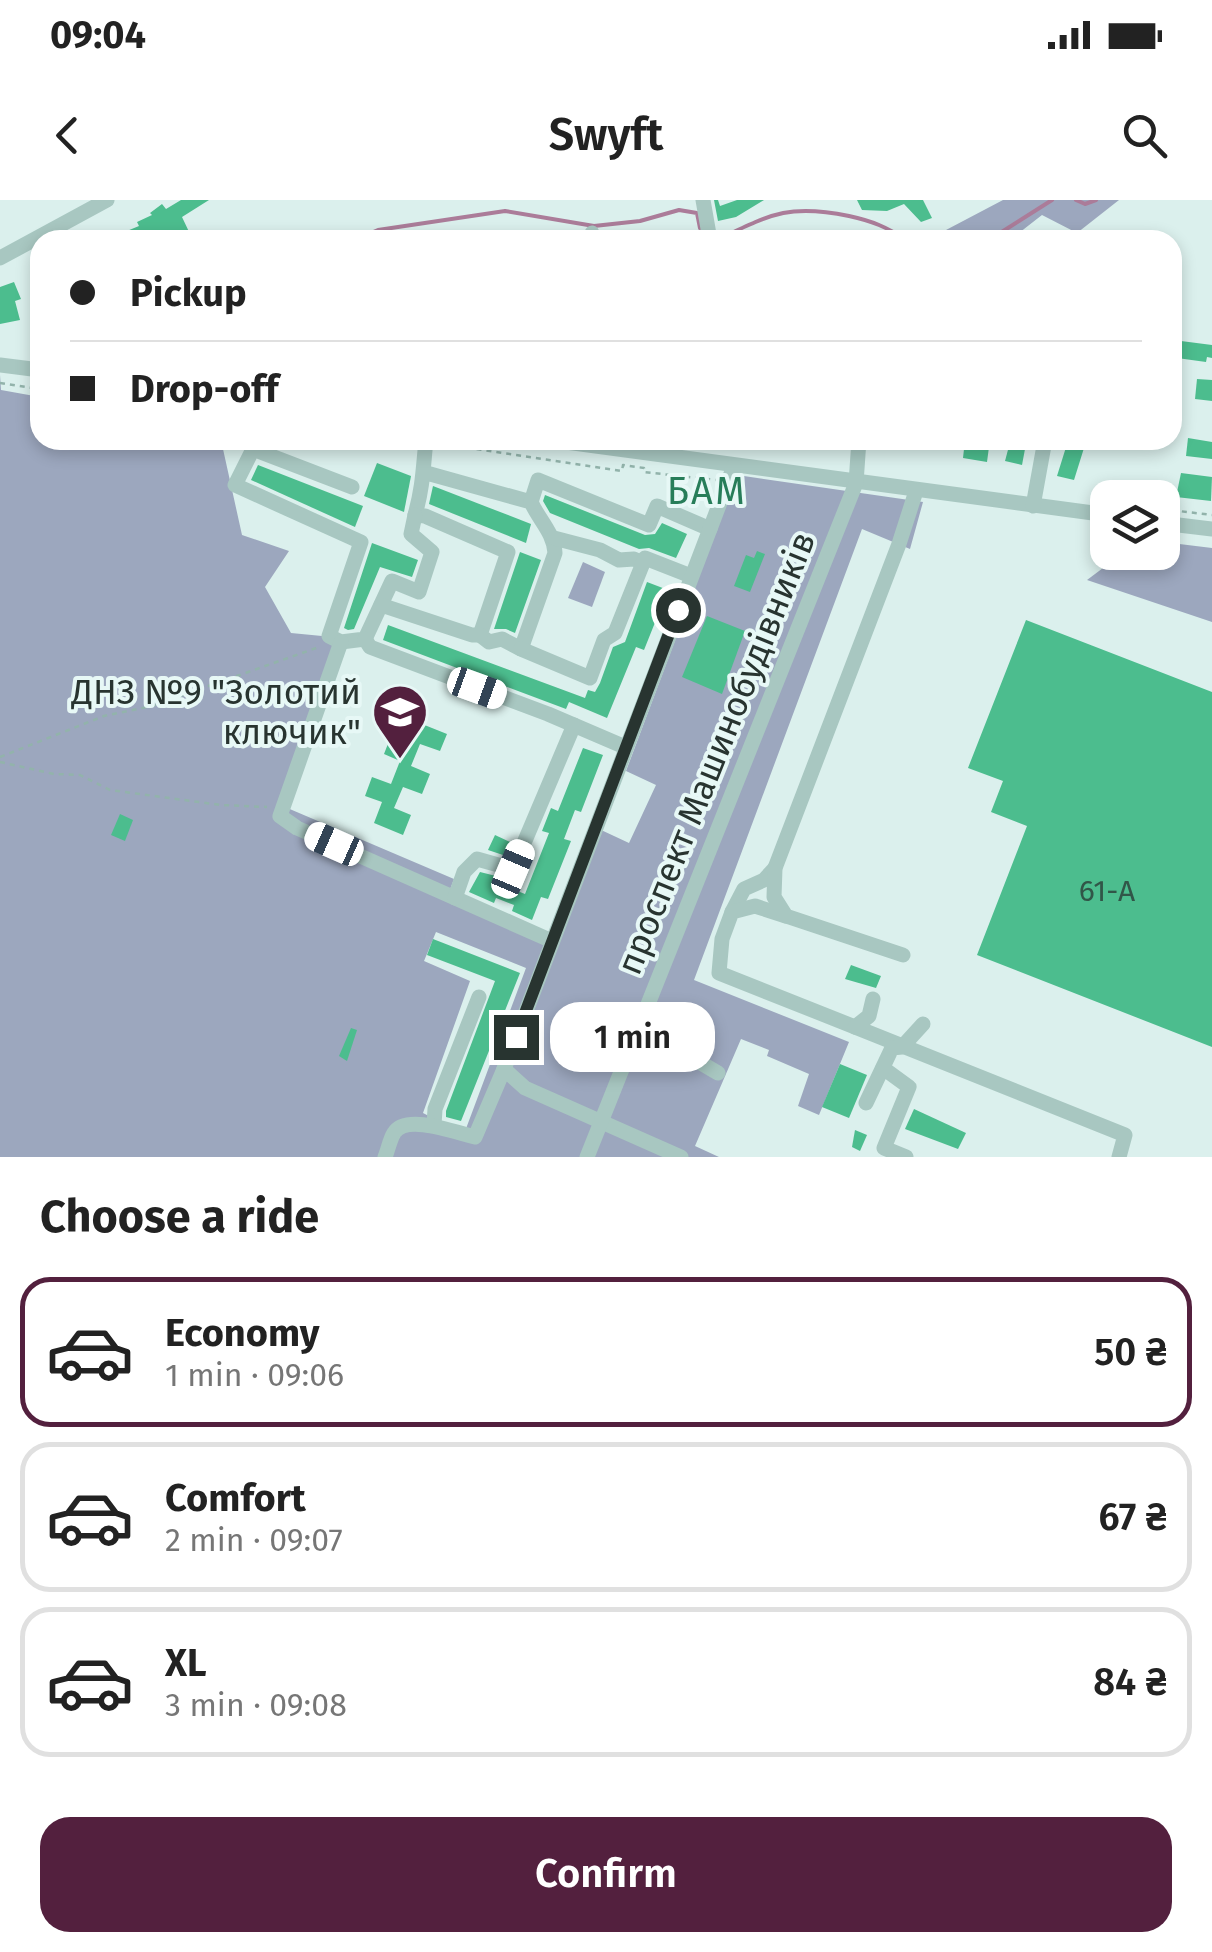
<!DOCTYPE html>
<meta charset="utf-8">
<style>
:root{--surface:#fff;--page:#f6f6f6;--text:#222;--muted:#767676;--line:#e0e0e0;--accent:#53203e}
body{margin:0;font-family:"Fira Sans",sans-serif;background:var(--page);color:var(--text);height:100vh;display:flex;flex-direction:column;font-size:38px;white-space:nowrap}
*{box-sizing:border-box;margin:0}
p{font-size:32px;color:var(--muted)}
.icon{flex:none;width:55px;height:55px;fill:none;stroke:currentColor;stroke-width:2;stroke-linecap:round;stroke-linejoin:round}
.map{position:relative;height:957px;overflow:hidden}
.sheet{display:flex;flex-direction:column;background:var(--surface);flex:1}
.sheet>*{flex:none}
.hud{position:absolute;left:30px;top:30px;width:1152px;height:220px;border-radius:30px;box-shadow:0 5px 15px #0003;display:grid;align-content:center;height:220px;padding:0 40px;background:var(--surface)}
.controls{position:absolute;left:1090px;top:280px;display:grid;gap:20px}
.controls a{display:grid;place-items:center;width:90px;height:90px;border-radius:20px;background:var(--surface);box-shadow:0 5px 15px #0003;font-size:50px}
.end{position:absolute;width:45px;height:45px;margin:-22px;border:12px solid #283430;background:#fff;box-shadow:0 0 0 5px #fff}
.from{border-radius:50%}
.bubble{position:absolute;height:70px;border-radius:30px;background:var(--surface);box-shadow:0 5px 15px #0003;font-size:32px;font-weight:600;line-height:70px;text-align:center}
.car{position:absolute;width:30px;height:60px;margin:-30px -15px;border-radius:12px;box-shadow:0 0 8px 2px #0007;background:linear-gradient(#fff 24%,#345 0 40%,#fff 0 76%,#345 0 86%,#fff 0)}
.hud b{display:flex;align-items:center;gap:35px;height:95px;font-size:38px}
.hud b+b{border-top:2px solid var(--line)}
.hud i{width:25px;height:25px;background:var(--text)}
ul{padding:0;list-style:none}
li{display:flex;align-items:center;gap:30px;height:150px;margin:0 20px 15px;padding:0 20px;border:5px solid var(--line);border-radius:30px}
li div{flex:1}
li b{display:block;font-size:38px}
li em{font-style:normal;font-weight:600}
li.active{border-color:var(--accent)}
li>.icon{width:90px;height:90px;stroke-width:1.5}
h2{padding:0 40px;font-size:45px;line-height:120px}
.button{display:flex;gap:20px;margin-top:auto;padding:20px 40px}
.button a{flex:1;height:115px;border-radius:30px;background:var(--accent);color:#fff;font-size:40px;font-weight:600;line-height:115px;text-align:center}
.status{display:flex;justify-content:space-between;align-items:center;height:70px;padding:0 50px;background:var(--surface);direction:ltr}
.status svg{height:28px;fill:currentColor}
header{display:flex;justify-content:space-between;align-items:center;height:130px;padding:0 40px;background:var(--surface);font-size:45px;font-weight:600}
.map>svg:first-child{display:block}
</style>
<div class="status"><b>09:04</b><svg viewBox="0 0 49 12"><path d="M0 12V9h3v3zM5 12V6h3v6zM10 12V3h3v9zM15 12V0h3v12zM26 1h20v11H26zM47 4h2v5h-2z"/></svg></div>
<header><svg class="icon" aria-label="back" viewBox="0 0 24 24"><path d="M15 5l-7 7 7 7"/></svg>Swyft<svg class="icon" aria-label="search" viewBox="0 0 24 24"><circle cx="10" cy="10" r="6"/><path d="M15 15l6 6"/></svg></header>
<div class="map">
<svg width="1212" height="957" viewBox="0 0 1212 957">
<rect width="100%" height="100%" fill="#dbf0ed"/>
<!-- green -->
<g fill="#9ca7be" fill-rule="evenodd">
<path d="M1003 0H1119L1077 33 1042 15 1010 40H927Z"/>
<path d="M0 175 1 190 40 197V240H221L242 335 289 351 265 387 291 433 322 436 342 444 285 607 454 679 448 695 555 748 599 629 629 643 656 585 626 571 737 275 923 302 910 349 862 329 694 780 849 842 819 915 798 906 809 874 767 856 769 850 741 839 695 946 719 957H0ZM436 732 526 768 464 934 423 913 470 781 424 761Z"/>
<path d="M1163 342 1212 348V422L1087 380 1123 353 1162 352Z"/>
<path d="M583 362 605 372 592 407 568 398Z"/>
</g>
<g fill="none" stroke-linecap="round" stroke-linejoin="round">
<!-- stream -->
<g stroke="#ab7c99" stroke-width="4">
<path d="M1076 0 1085 4 1096 0"/>
<path d="M721 38C773 13 791 4 849 16 872 21 887 27 906 40"/>
<path d="M354 40 378 30 505 11 594 26 640 21 679 10 697 13 700 28"/>
<path d="M989 40 1052 0"/>
</g>
</g>
<!-- building -->
<g fill="#4cbd8e">
<path d="M181 0H209L182 17 191 36 183 40H173L170 34 157 40H98L120 30 122 33 139 26 137 22 152 15 150 13 162 4 166 9Z"/>
<path d="M714 0H718L720 6 737 0H764L736 17 718 21Z"/>
<path d="M857 0H923L932 18 921 22 904 4 887 11 862 10Z"/>
<path d="M14 82 21 99 15 101 20 120 0 124V87Z"/>
<path d="M1181 141 1212 145V158L1207 157 1206 162 1177 158Z"/>
<path d="M1197 179 1212 180V201L1195 199Z"/>
<path d="M1188 238 1212 242V259L1186 256Z"/>
<path d="M965 240 983 241 982 246 989 247 987 262 963 258Z"/>
<path d="M1067 244 1084 248 1074 280 1057 276Z"/>
<path d="M1009 246 1025 249 1022 265 1005 261Z"/>
<path d="M377 263 411 276 404 312 364 296Z"/>
<path d="M258 265 363 306 355 327 251 280Z"/>
<path d="M1181 273 1212 277 1211 301 1176 297Z"/>
<path d="M433 286 531 324 526 343 429 304Z"/>
<path d="M545 295 645 335 655 334 662 323 687 334 676 358 649 348 639 349 550 313 543 301Z"/>
<path d="M372 343 418 360 412 377 380 367 354 429 348 430 344 428Z"/>
<path d="M757 351 765 354 750 392 734 386 746 355 754 358Z"/>
<path d="M520 352 541 360 515 433 506 429H494Z"/>
<path d="M647 382 668 390 644 450 636 447 607 518 569 502 566 509 383 440 388 425 585 498 588 490 595 492 600 483 613 447 625 442Z"/>
<path d="M707 416 745 431 722 494 682 477Z"/>
<path d="M1026 420 1212 492V847L977 755 1027 626 991 612 1003 581 968 568Z"/>
<path d="M417 522 447 534 440 551 420 544 411 566 430 574 422 594 403 587 394 608 411 615 403 635 374 623 382 602 365 596 372 577 391 584 400 561 384 554 391 536 409 543Z"/>
<path d="M583 548 603 555 581 612 575 610 564 639 571 641 548 699 541 697 532 720 512 711 514 705 496 698 494 703 469 692 480 672 508 679 505 686 525 694 549 633 542 631 551 608 558 611Z"/>
<path d="M120 614 133 620 125 641 111 635Z"/>
<path d="M495 635 512 643 506 656 488 650Z"/>
<path d="M433 739 520 773 461 921 446 917V911L495 781 427 755Z"/>
<path d="M851 765 881 776 876 788 845 779Z"/>
<path d="M351 828 357 830 347 861 339 856Z"/>
<path d="M840 864 867 875 849 918 822 907Z"/>
<path d="M914 909 966 933 958 949 905 929Z"/>
<path d="M855 930 867 935 860 951 852 947Z"/>
</g>
<g fill="none" stroke-linecap="round" stroke-linejoin="round">
<!-- path -->
<g stroke="#92b3ab" stroke-width="2.5" stroke-dasharray="5 5" stroke-linecap="butt">
<path d="M0 183 40 189"/>
<path d="M437 243 622 271 623 265 644 268V272L716 280"/>
<path d="M1162 309 1212 315"/>
<path d="M0 557 104 516 152 506 319 447"/>
<path d="M0 562 54 574 80 575 110 590 221 605 267 607"/>
</g>
<!-- minor -->
<g stroke="#a8c7c1" stroke-width="15">
<path d="M703 0 710 40"/>
<path d="M591 40 592 33"/>
<path d="M0 58 107 0"/>
<path d="M0 165 40 170"/>
<path d="M551 240 1108 315"/>
<path d="M423 272 531 302C539 320 554 333 555 353L521 449 502 439 489 442 480 435 508 352 425 316 415 315C423 286 423 269 426 240"/>
<path d="M352 287 253 249 235 285 361 342 329 436 341 442 365 439 392 381 419 392 432 352 411 334 415 315"/>
<path d="M531 302 538 280 649 325 657 306 710 329"/>
<path d="M1033 306 1045 240"/>
<path d="M1162 323 1212 329"/>
<path d="M554 338 600 350 619 360 634 359 643 363"/>
<path d="M381 405 472 435H480"/>
<path d="M365 439 370 447 548 514 625 547"/>
<path d="M341 442 280 616 297 628 552 741"/>
<path d="M521 449 590 478 604 440 615 433 645 358 691 376"/>
<path d="M455 698 464 672 477 659 513 669 574 525"/>
<path d="M732 712 744 689 764 680 775 668"/>
<path d="M786 716 755 706 732 712 722 739 719 773 855 827"/>
<path d="M903 755 786 716 774 697 775 668 899 344 916 291"/>
<path d="M873 799 869 816 855 827 1125 935 1119 957"/>
<path d="M640 822 665 842 718 873"/>
<path d="M883 868 909 887 884 948 906 957"/>
<path d="M504 869 734 266"/>
<path d="M866 903 892 848 902 847 923 824"/>
<path d="M434 925 435 909 479 797"/>
<path d="M385 957C388 950 390 939 394 933 406 913 457 933 475 937L504 869 525 888 681 957"/>
<path d="M587 957 856 283 859 240"/>
</g>
</g>
<g fill="none" stroke-linecap="round" stroke-linejoin="round">
<!-- route -->
<path stroke="#283430" stroke-width="12" d="M516 837 678 410"/>
</g>
<!-- icons -->
<defs>
<g id="school-pin" transform="scale(2.875)"><path d="M0 17L-7.5 6A9.5 9.5 0 1 1 7.5 6Z" fill="#53203e" stroke="#e7f8f6"/><path d="M0-5L7-2L0 1L-7-2ZM-4 1L0 2.5L4 1V4Q0 6-4 4Z" fill="#fff"/></g>
</defs>
<g fill-rule="evenodd">
<use href="#school-pin" x="400" y="512"/>
</g>
<g text-anchor="middle" stroke-width="8" stroke-linejoin="round" paint-order="stroke">
<!-- number labels -->
<g font-size="30" fill="#315648">
<text x="1107" y="701">61-А</text>
</g>
<!-- poi labels -->
<g font-size="35" fill="#283430" stroke="#e7f8f6" text-anchor="end">
<text x="361" y="504">ДНЗ №9 "Золотий<tspan x="361" dy="40">ключик"</tspan></text>
</g>
<!-- street labels -->
<g font-size="35" fill="#283430" stroke="#e7f8f6">
<text transform="translate(716 553) rotate(-68)" y="12">проспект Машинобудівників</text>
</g>
<!-- neighbourhood labels -->
<g font-size="38" letter-spacing="2.5" fill="#277d59" stroke="#e7f8f6">
<text x="707" y="304">БАМ</text>
</g>
</g>
</svg>
<div class="controls">
<a><svg class="icon" aria-label="layers" viewBox="0 0 24 24"><path d="M12 4l9 5-9 5-9-5zM3 14l9 5 9-5"/></svg></a>
</div>
<i class="end from" style="left:678px;top:410px"></i>
<i class="end" style="left:516px;top:837px"></i>
<div class="bubble" style="left:550px;top:802px;width:165px">1 min</div>
<i class="car" style="left:477px;top:488px;rotate:110deg"></i>
<i class="car" style="left:334px;top:644px;rotate:294deg"></i>
<i class="car" style="left:513px;top:669px;rotate:23deg"></i>
<div class="hud">
<b><i class="from"></i>Pickup</b>
<b><i></i>Drop-off</b>
</div>
</div>
<section class="sheet">
<h2>Choose a ride</h2>
<ul>
<li class="active"><svg class="icon" aria-label="car" viewBox="0 0 24 24"><path d="M5 17H2v-5l4-1 3-4h7l3 4 3 1v5h-3M9 17h6M6 11h13"/><circle cx="7" cy="17" r="2"/><circle cx="17" cy="17" r="2"/></svg><div><b>Economy</b><p>1 min · 09:06</p></div><em>50 ₴</em></li>
<li><svg class="icon" aria-label="car" viewBox="0 0 24 24"><path d="M5 17H2v-5l4-1 3-4h7l3 4 3 1v5h-3M9 17h6M6 11h13"/><circle cx="7" cy="17" r="2"/><circle cx="17" cy="17" r="2"/></svg><div><b>Comfort</b><p>2 min · 09:07</p></div><em>67 ₴</em></li>
<li><svg class="icon" aria-label="car" viewBox="0 0 24 24"><path d="M5 17H2v-5l4-1 3-4h7l3 4 3 1v5h-3M9 17h6M6 11h13"/><circle cx="7" cy="17" r="2"/><circle cx="17" cy="17" r="2"/></svg><div><b>XL</b><p>3 min · 09:08</p></div><em>84 ₴</em></li>
</ul>
<div class="button"><a>Confirm</a></div>
</section>
